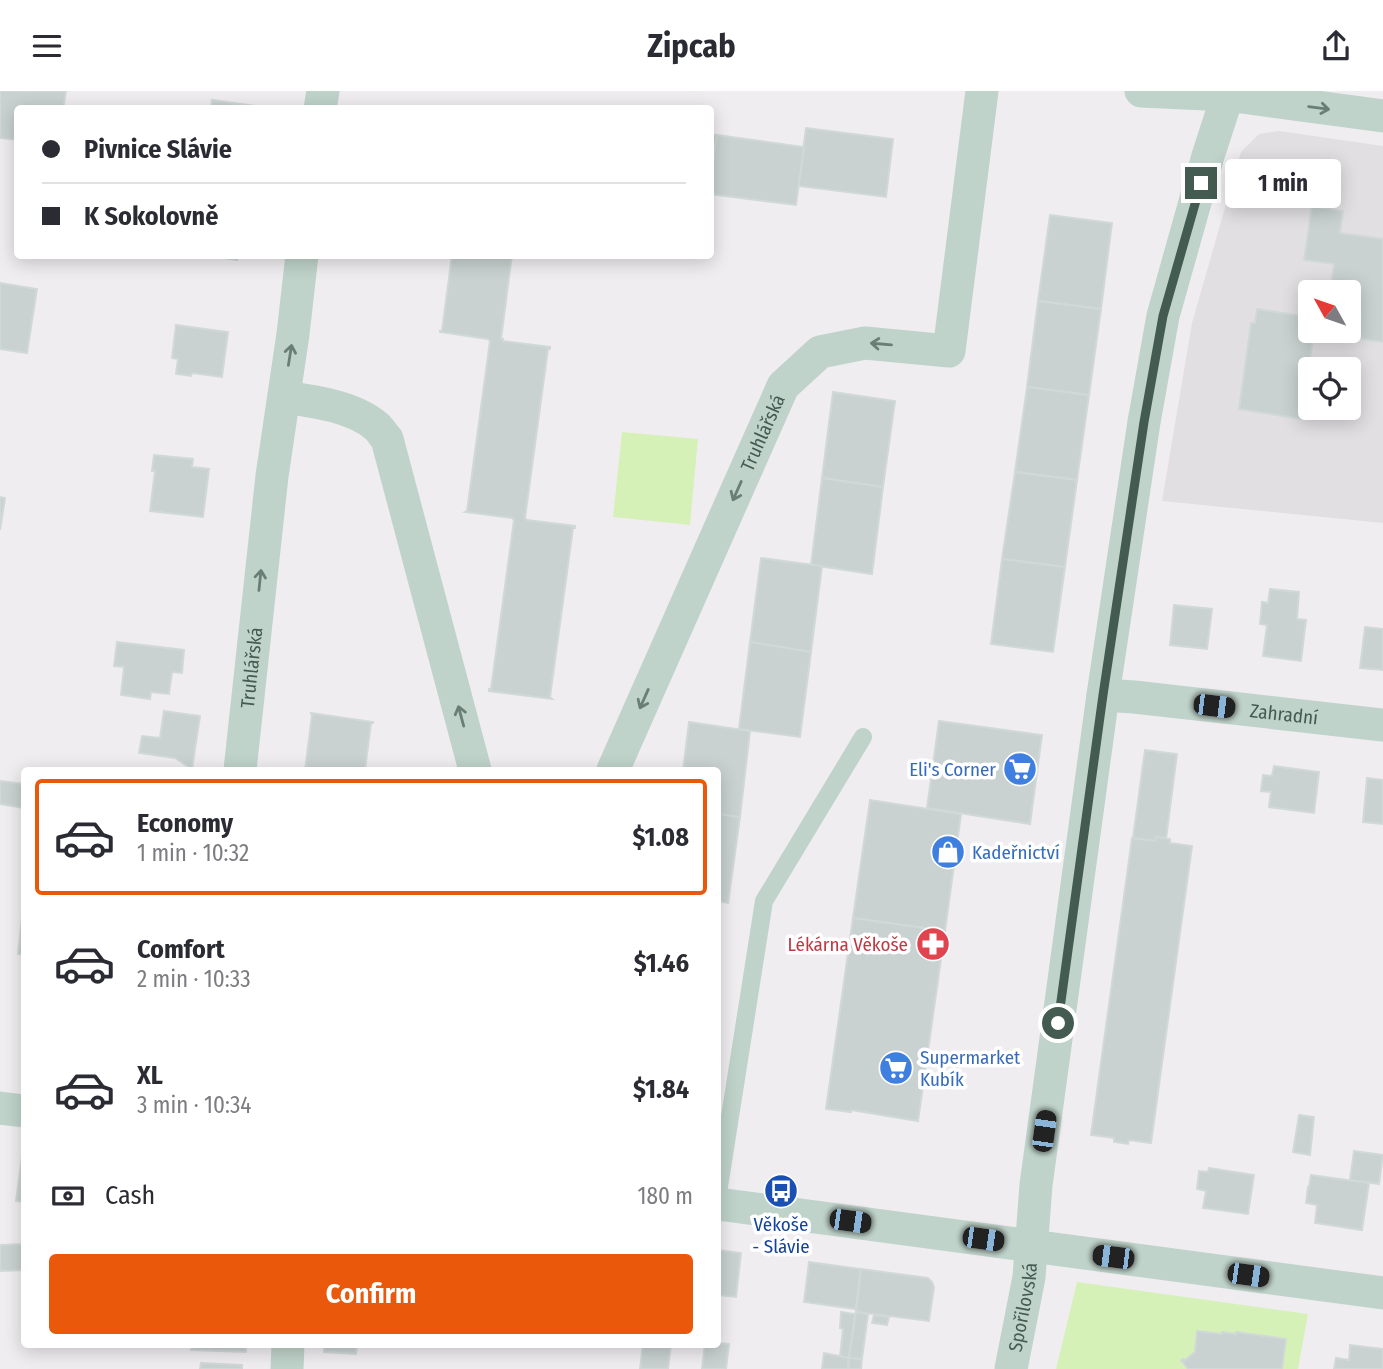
<!DOCTYPE html>
<meta charset="utf-8">
<style>
:root{--surface:#fff;--page:#f2f2f3;--text:#2b2b33;--muted:#7c7c81;--line:#e1e1e2;--accent:#ea580c}
body{margin:0;font-family:"Fira Sans Condensed",sans-serif;background:var(--page);color:var(--text);height:100vh;display:flex;flex-direction:column;font-size:26px;white-space:nowrap}
*{box-sizing:border-box;margin:0}
p{font-size:23px;color:var(--muted)}
.icon{flex:none;width:38px;height:38px;fill:none;stroke:currentColor;stroke-width:2;stroke-linecap:round;stroke-linejoin:round}
.map{position:relative;flex:1;overflow:hidden}
.panel{position:absolute;left:21px;top:676px;width:700px;height:581px;display:flex;flex-direction:column;background:var(--surface);border-radius:7px;box-shadow:0 4px 18px #0003}
.panel>*{flex:none}
.guide{position:absolute;left:14px;top:14px;width:700px;height:154px;border-radius:7px;box-shadow:0 4px 18px #0003;display:grid;align-content:center;height:154px;padding:0 28px;background:var(--surface)}
.needle{width:46px;rotate:310deg}
.fabs{position:absolute;left:1298px;top:189px;display:grid;gap:14px}
.fabs a{display:grid;place-items:center;width:63px;height:63px;border-radius:7px;background:var(--surface);box-shadow:0 4px 18px #0003;font-size:35px}
.end{position:absolute;width:32px;height:32px;margin:-16px;border:9px solid #445b51;background:#fff;box-shadow:0 0 0 4px #fff}
.from{border-radius:50%}
.bubble{position:absolute;height:49px;border-radius:7px;background:var(--surface);box-shadow:0 4px 18px #0003;font-size:23px;font-weight:700;line-height:49px;text-align:center}
.car{position:absolute;width:21px;height:42px;margin:-21px -10px;border-radius:9px;box-shadow:0 0 5px 2px #0007;background:linear-gradient(#222 24%,#8ab4d8 0 40%,#222 0 76%,#8ab4d8 0 86%,#222 0)}
.guide b{display:flex;align-items:center;gap:24px;height:66px;font-size:26px}
.guide b+b{border-top:2px solid var(--line)}
.guide i{width:18px;height:18px;background:var(--text)}
ul{padding:12px 0 0;list-style:none}
li{display:flex;align-items:center;gap:21px;height:116px;margin:0 14px 10px;padding:0 14px;border:4px solid transparent;border-radius:7px}
li div{flex:1}
li b{display:block;font-size:26px}
li em{font-style:normal;font-weight:700}
li.active{border-color:var(--accent)}
li>.icon{width:63px;height:63px;stroke-width:1.5}
.pay{display:flex;align-items:center;gap:18px;height:77px;padding:0 28px;font-size:26px}
.pay p{margin-inline-start:auto}
.action{display:flex;gap:14px;margin-top:auto;padding:14px 28px}
.action a{flex:1;height:80px;border-radius:7px;background:var(--accent);color:#fff;font-size:28px;font-weight:700;line-height:80px;text-align:center}
header{display:flex;justify-content:space-between;align-items:center;height:91px;padding:0 28px;background:var(--surface);font-size:32px;font-weight:700}
.map>svg:first-child{display:block}
</style>
<header><svg class="icon" aria-label="menu" viewBox="0 0 24 24"><path d="M4 6h16M4 12h16M4 18h16"/></svg>Zipcab<svg class="icon" aria-label="share" viewBox="0 0 24 24"><path d="M12 15V3M7 8l5-5 5 5M5 13v7h14v-7"/></svg></header>
<div class="map">
<svg width="1383" height="1278" viewBox="0 0 1383 1278">
<rect width="100%" height="100%" fill="#f0edf0"/>
<!-- education -->
<path fill="#e1dfe2" fill-rule="evenodd" d="M1279 40 1383 55V432L1162 410 1192 232 1241 61 1259 43ZM1311 201H1349V240H1311ZM1311 278H1349V317H1311Z"/>
<!-- green -->
<g fill="#d6f1b8">
<path d="M622 341 698 348 690 434 613 426Z"/>
<path d="M1077 1191 1308 1223 1298 1278H1056Z"/>
</g>
<!-- building -->
<g fill="#c9d2d1" stroke="#d1d9d8" stroke-width="2">
<path d="M0 0H66L63 18H18V49L0 47Z"/>
<path d="M212 9 256 15 255 18H211Z"/>
<path d="M806 37 893 48 886 106 798 95Z"/>
<path d="M710 43 717 44 710 91Z"/>
<path d="M717 44 804 56 796 114 710 103V91Z"/>
<path d="M1312 115 1343 120 1340 142 1383 148V251L1314 241 1301 328 1239 318 1251 232H1255L1257 218 1311 226V240H1349V201H1330L1334 173 1304 169Z"/>
<path d="M1050 124 1112 132 1101 218 1038 210Z"/>
<path d="M208 164H238L237 169Z"/>
<path d="M452 164H512L501 248H503V250L550 256V258H548L525 427 527 429 575 435V437H573L550 606 552 608 489 600V598H491L514 429 512 427 465 421 467 420 490 250 488 248 440 241V240H442Z"/>
<path d="M0 192 37 198 27 262 0 258Z"/>
<path d="M1038 210 1101 218 1089 304 1027 296Z"/>
<path d="M176 234 228 241 222 286 192 282 191 285 176 283 178 268 172 267Z"/>
<path d="M1027 296 1089 304 1077 389 1015 381Z"/>
<path d="M833 301 895 310 883 396 822 387Z"/>
<path d="M154 364 193 368 192 376 209 378 203 426 150 420 155 380H152Z"/>
<path d="M1015 381 1077 389 1065 476 1002 468Z"/>
<path d="M822 387 883 396 872 483 811 474Z"/>
<path d="M0 406 5 407 0 439Z"/>
<path d="M761 467 822 475 811 561 750 551Z"/>
<path d="M1002 468 1065 476 1053 561 991 553Z"/>
<path d="M1270 498 1299 501 1297 528 1306 529 1301 570 1263 565 1267 534 1260 533 1262 511 1268 512Z"/>
<path d="M1174 514 1212 518 1207 558 1170 554Z"/>
<path d="M1365 536 1383 538V579L1360 577Z"/>
<path d="M117 551 184 559 182 582 172 581 169 603 151 601 150 608 121 604 124 576 114 575Z"/>
<path d="M750 551 811 561 800 646 739 638Z"/>
<path d="M164 620 200 625 192 678 175 667 139 662 142 645 160 647Z"/>
<path d="M311 622 373 631V632H371L365 679H305L312 624Z"/>
<path d="M939 630 1042 644 1030 733 927 717Z"/>
<path d="M689 631 750 640 740 726 718 723V679H683Z"/>
<path d="M1145 659 1177 663 1166 748 1156 746 1155 750 1133 747Z"/>
<path d="M1274 675 1319 681 1314 722 1269 716 1271 701 1261 700 1263 684 1272 685Z"/>
<path d="M1367 687 1383 689V733L1363 731Z"/>
<path d="M0 690 24 693V717L0 713Z"/>
<path d="M870 709 961 723 945 840 853 827Z"/>
<path d="M718 723 740 726 728 812 718 810Z"/>
<path d="M1156 746 1170 748V752L1192 755 1151 1052 1129 1049 1128 1053 1114 1051V1047L1091 1044 1132 747 1155 750Z"/>
<path d="M22 827H24V864L18 863Z"/>
<path d="M853 827 945 840 918 1030 851 1019V1021L826 1018Z"/>
<path d="M1299 1024 1314 1026 1310 1064 1293 1061Z"/>
<path d="M1354 1060 1383 1064 1379 1093 1350 1089Z"/>
<path d="M22 1066H24V1111L16 1110Z"/>
<path d="M1209 1077 1254 1084 1248 1123 1203 1117 1206 1100 1197 1098 1199 1080 1208 1081Z"/>
<path d="M1311 1084 1369 1092 1362 1139 1315 1132 1317 1114 1306 1112 1308 1096H1309Z"/>
<path d="M24 1153V1179L0 1180V1154Z"/>
<path d="M718 1159 741 1162 736 1206 718 1204Z"/>
<path d="M809 1171 861 1178 856 1218 804 1211Z"/>
<path d="M861 1178 928 1187 932 1191 934 1196 929 1230 856 1221Z"/>
<path d="M841 1221 855 1223 849 1267 840 1265 843 1238 840 1237Z"/>
<path d="M856 1221 868 1223 862 1268 849 1267Z"/>
<path d="M874 1224 889 1226 887 1234 872 1232Z"/>
<path d="M1197 1240 1222 1243V1241L1236 1243V1241L1286 1248 1282 1278H1188L1181 1269 1183 1268 1185 1269 1195 1261Z"/>
<path d="M718 1252 729 1253 726 1278H702L705 1253H718Z"/>
<path d="M192 1253H246V1261L191 1259Z"/>
<path d="M324 1253H357L356 1263 324 1261Z"/>
<path d="M643 1253H671L668 1278H640Z"/>
<path d="M1350 1254 1383 1258V1278H1334L1336 1267 1349 1269Z"/>
<path d="M824 1262 849 1267 848 1278H822Z"/>
<path d="M849 1267 862 1268 861 1278H848Z"/>
<path d="M201 1272 242 1274V1278H200Z"/>
</g>
<g fill="none" stroke-linecap="round" stroke-linejoin="round">
<!-- service -->
<path stroke="#bfd3ca" stroke-width="18" d="M718 1102 764 810 863 646"/>
<!-- minor -->
<g stroke="#bfd3ca" stroke-width="33">
<path d="M1141 0 1227 4 1383 25"/>
<path d="M320 18 323 0"/>
<path d="M284 306C312 310 353 315 376 335 380 338 383 344 387 348L475 679"/>
<path id="s1" d="M1103 604 1134 606 1383 634"/>
<path id="s2" d="M240 679 272 385 293 243 302 164"/>
<path id="s3" d="M613 679 783 295 820 261 865 252 949 260 982 0"/>
<path d="M0 1017 24 1020"/>
<path d="M718 1113 1383 1202"/>
<path d="M287 1278 288 1253"/>
<path id="s4" d="M1011 1278 1029 1186 1036 1094 1103 604 1144 331 1163 225 1208 65 1229 0"/>
</g>
</g>
<!-- one-way arrows -->
<defs><path id="oneway-shaft" d="M-6 0H5M1.5-3L5.5 0L1.5 3" fill="none" stroke-width="1.6" stroke-linecap="round" stroke-linejoin="round" transform="scale(1.75)"/></defs>
<g stroke="#697f75">
<use href="#oneway-shaft" transform="translate(1319 17) rotate(8)"/>
<use href="#oneway-shaft" transform="translate(881 253) rotate(-175)"/>
<use href="#oneway-shaft" transform="translate(290 264) rotate(-81)"/>
<use href="#oneway-shaft" transform="translate(737 400) rotate(114)"/>
<use href="#oneway-shaft" transform="translate(260 489) rotate(-84)"/>
<use href="#oneway-shaft" transform="translate(644 608) rotate(114)"/>
<use href="#oneway-shaft" transform="translate(461 625) rotate(-105)"/>
</g>
<g fill="none" stroke-linecap="round" stroke-linejoin="round">
<!-- route -->
<path stroke="#445b51" stroke-width="9" d="M1058 932 1103 604 1144 331 1163 225 1201 92"/>
</g>
<!-- icons -->
<defs>
<g id="supermarket-disc" transform="scale(1.75)"><circle r="9.5" fill="#3f7fe0" stroke="#fff"/><path d="M-6-5.5h2.5l.6 2H6L4.5 2H-2.5L-4.4-4H-6ZM-1.5 3.2a1.3 1.3 0 1 0 .1 0ZM3 3.2a1.3 1.3 0 1 0 .1 0Z" fill="#fff"/></g>
<g id="shop-disc" transform="scale(1.75)"><circle r="9.5" fill="#3f7fe0" stroke="#fff"/><path d="M-5-2.5h2.3a2.7 3.5 0 0 1 5.4 0H5L5.5 6h-11ZM-1.5-2.5h3a1.5 2.3 0 0 0-3 0Z" fill="#fff"/></g>
<g id="pharmacy-disc" transform="scale(1.75)"><circle r="9.5" fill="#e0444e" stroke="#fff"/><path d="M-2-6h4v4h4v4h-4v4h-4v-4h-4v-4h4Z" fill="#fff"/></g>
<g id="bus-disc" transform="scale(1.75)"><circle r="9.5" fill="#1a4fb4" stroke="#fff"/><path d="M-5-6H5V4H4V6H2V4H-2V6H-4V4H-5ZM-3.5-4V0h7V-4ZM-3.5 1.2v1.5H-2V1.2ZM2 1.2v1.5H3.5V1.2Z" fill="#fff"/></g>
</defs>
<g fill-rule="evenodd">
<use href="#supermarket-disc" x="1020" y="678"/>
<use href="#shop-disc" x="948" y="761"/>
<use href="#pharmacy-disc" x="933" y="853"/>
<use href="#supermarket-disc" x="896" y="977"/>
<use href="#bus-disc" x="781" y="1100"/>
</g>
<g text-anchor="middle" stroke-width="7" stroke-linejoin="round" paint-order="stroke">
<!-- street labels -->
<g font-size="19" fill="#445b51" stroke="#fff">
<text dy="7" stroke="none"><textPath href="#s3" startOffset="369">Truhlářská</textPath></text>
<text dy="7" stroke="none"><textPath href="#s2" startOffset="103">Truhlářská</textPath></text>
<text dy="7" stroke="none"><textPath href="#s1" startOffset="182">Zahradní</textPath></text>
<text dy="7" stroke="none"><textPath href="#s4" startOffset="63">Spořilovská</textPath></text>
</g>
<!-- shop labels -->
<g font-size="19" fill="#366cbe" stroke="#fff" text-anchor="start">
<text x="996" y="685" text-anchor="end">Eli's Corner</text>
<text x="972" y="768">Kadeřnictví</text>
<text x="920" y="973">Supermarket<tspan x="920" dy="22">Kubík</tspan></text>
</g>
<!-- health labels -->
<g font-size="19" fill="#be3a42" stroke="#fff" text-anchor="end">
<text x="908" y="860">Lékárna Věkoše</text>
</g>
<!-- transit labels -->
<g font-size="19" fill="#164399" stroke="#fff">
<text x="781" y="1140">Věkoše<tspan x="781" dy="22">- Slávie</tspan></text>
</g>
</g>
</svg>
<div class="fabs">
<a><svg class="needle" viewBox="-14 -14 28 28"><path d="M0-13l5 13h-10z" fill="#e53935"/><path d="M0 13l5-13h-10z" fill="#7c7c81"/></svg></a>
<a><svg class="icon" aria-label="locate" viewBox="0 0 24 24"><circle cx="12" cy="12" r="6"/><path d="M12 2v4M12 18v4M2 12h4M18 12h4"/></svg></a>
</div>
<i class="end from" style="left:1058px;top:932px"></i>
<i class="end" style="left:1201px;top:92px"></i>
<div class="bubble" style="left:1225px;top:68px;width:116px">1 min</div>
<i class="car" style="left:1214px;top:615px;rotate:97deg"></i>
<i class="car" style="left:1044px;top:1040px;rotate:8deg"></i>
<i class="car" style="left:850px;top:1130px;rotate:98deg"></i>
<i class="car" style="left:983px;top:1148px;rotate:98deg"></i>
<i class="car" style="left:1113px;top:1166px;rotate:277deg"></i>
<i class="car" style="left:1248px;top:1184px;rotate:98deg"></i>
<div class="guide">
<b><i class="from"></i>Pivnice Slávie</b>
<b><i></i>K Sokolovně</b>
</div>
<section class="panel">
<ul>
<li class="active"><svg class="icon" aria-label="car" viewBox="0 0 24 24"><path d="M5 17H2v-5l4-1 3-4h7l3 4 3 1v5h-3M9 17h6M6 11h13"/><circle cx="7" cy="17" r="2"/><circle cx="17" cy="17" r="2"/></svg><div><b>Economy</b><p>1 min · 10:32</p></div><em>$1.08</em></li>
<li><svg class="icon" aria-label="car" viewBox="0 0 24 24"><path d="M5 17H2v-5l4-1 3-4h7l3 4 3 1v5h-3M9 17h6M6 11h13"/><circle cx="7" cy="17" r="2"/><circle cx="17" cy="17" r="2"/></svg><div><b>Comfort</b><p>2 min · 10:33</p></div><em>$1.46</em></li>
<li><svg class="icon" aria-label="car" viewBox="0 0 24 24"><path d="M5 17H2v-5l4-1 3-4h7l3 4 3 1v5h-3M9 17h6M6 11h13"/><circle cx="7" cy="17" r="2"/><circle cx="17" cy="17" r="2"/></svg><div><b>XL</b><p>3 min · 10:34</p></div><em>$1.84</em></li>
</ul>
<div class="pay"><svg class="icon" aria-label="cash" viewBox="0 0 24 24"><path d="M3 7h18v10H3z"/><circle cx="12" cy="12" r="2"/></svg>Cash<p>180 m</p></div>
<div class="action"><a>Confirm</a></div>
</section>
</div>
